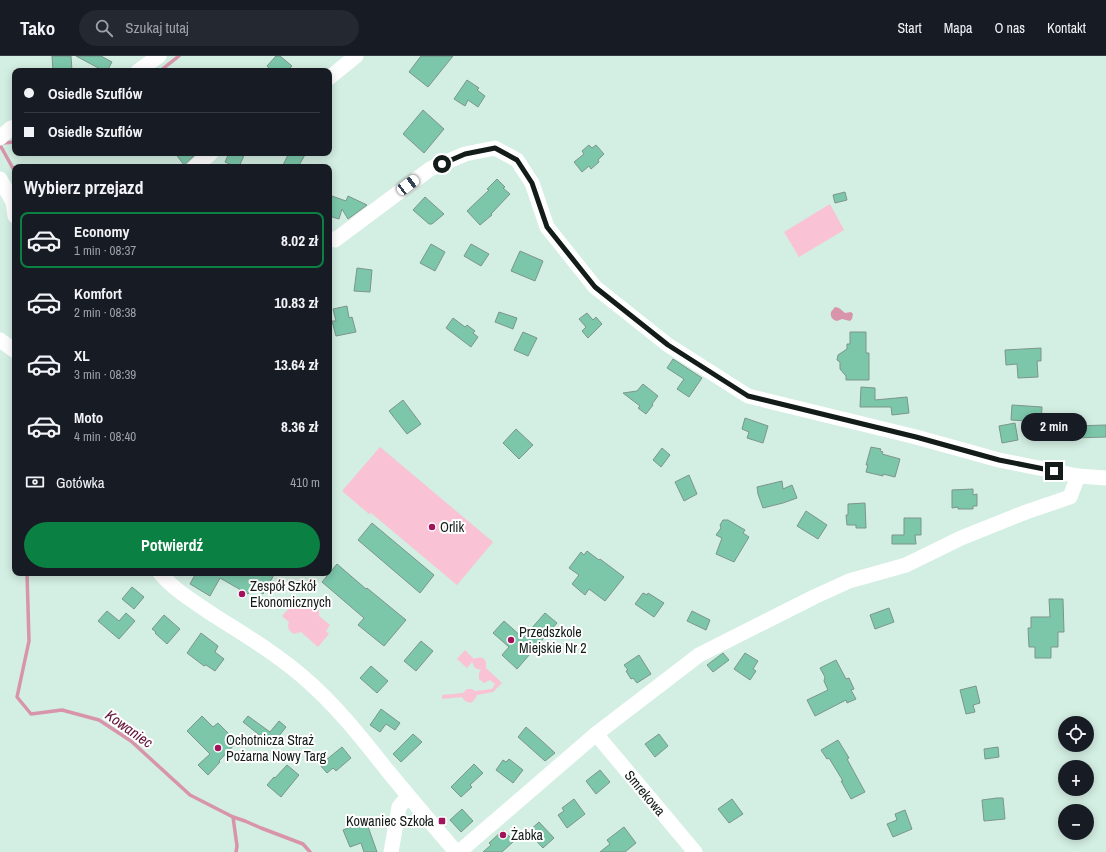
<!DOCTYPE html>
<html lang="pl">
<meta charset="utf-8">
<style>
:root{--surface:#171b24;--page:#242831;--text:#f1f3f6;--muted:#9ea1a6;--line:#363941;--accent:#0b8043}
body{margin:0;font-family:"Archivo Narrow",sans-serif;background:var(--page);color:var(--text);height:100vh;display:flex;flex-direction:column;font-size:15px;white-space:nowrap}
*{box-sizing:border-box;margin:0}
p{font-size:13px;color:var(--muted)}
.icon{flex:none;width:22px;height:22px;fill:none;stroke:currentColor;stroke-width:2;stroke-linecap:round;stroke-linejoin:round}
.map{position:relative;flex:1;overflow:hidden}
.drawer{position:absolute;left:12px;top:108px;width:320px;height:412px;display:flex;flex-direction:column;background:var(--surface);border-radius:8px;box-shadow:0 2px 10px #0003}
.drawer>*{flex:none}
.guide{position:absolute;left:12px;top:12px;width:320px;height:88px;border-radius:8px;box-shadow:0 2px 10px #0003;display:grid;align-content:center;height:88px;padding:0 12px;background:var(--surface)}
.buttons{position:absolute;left:1058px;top:660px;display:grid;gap:8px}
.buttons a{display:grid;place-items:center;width:36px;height:36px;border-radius:50%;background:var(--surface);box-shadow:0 2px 10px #0003;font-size:20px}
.end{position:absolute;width:18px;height:18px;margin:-9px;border:5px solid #131c18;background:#fff;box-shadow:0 0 0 2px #fff}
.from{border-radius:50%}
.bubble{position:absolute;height:28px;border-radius:14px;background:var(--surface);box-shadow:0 2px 10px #0003;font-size:13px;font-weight:700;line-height:28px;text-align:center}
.car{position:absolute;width:12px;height:24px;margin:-12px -6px;border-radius:5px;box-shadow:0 0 3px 1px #0007;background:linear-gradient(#fff 24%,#345 0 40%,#fff 0 76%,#345 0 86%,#fff 0)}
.guide b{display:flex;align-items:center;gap:14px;height:38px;font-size:15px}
.guide b+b{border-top:1px solid var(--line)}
.guide i{width:10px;height:10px;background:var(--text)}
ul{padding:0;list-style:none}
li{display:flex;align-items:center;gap:12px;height:56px;margin:0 8px 6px;padding:0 4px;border:2px solid transparent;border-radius:8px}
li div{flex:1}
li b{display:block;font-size:15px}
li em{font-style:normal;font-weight:700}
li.current{border-color:var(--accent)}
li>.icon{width:36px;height:36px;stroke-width:1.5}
h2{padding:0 12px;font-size:18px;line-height:48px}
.pay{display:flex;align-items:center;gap:10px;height:44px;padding:0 12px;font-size:15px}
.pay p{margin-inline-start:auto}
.cta{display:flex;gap:8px;margin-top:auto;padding:8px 12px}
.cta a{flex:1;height:46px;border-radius:24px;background:var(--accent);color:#fff;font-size:16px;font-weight:700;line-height:46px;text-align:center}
header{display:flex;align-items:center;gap:24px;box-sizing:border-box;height:56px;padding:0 20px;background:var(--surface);border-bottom:1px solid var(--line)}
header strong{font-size:19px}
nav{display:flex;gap:22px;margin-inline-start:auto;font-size:14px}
.search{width:280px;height:36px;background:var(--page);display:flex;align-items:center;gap:10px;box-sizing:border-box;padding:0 14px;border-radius:22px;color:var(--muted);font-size:15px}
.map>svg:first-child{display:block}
</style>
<header>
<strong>Tako</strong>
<div class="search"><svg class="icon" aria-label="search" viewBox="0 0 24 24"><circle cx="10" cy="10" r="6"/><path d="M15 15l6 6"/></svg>Szukaj tutaj</div>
<nav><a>Start</a><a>Mapa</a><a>O nas</a><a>Kontakt</a></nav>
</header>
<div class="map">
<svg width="1106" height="796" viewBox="0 0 1106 796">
<rect width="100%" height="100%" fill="#d3eee2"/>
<!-- green -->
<g fill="#f9c3d5">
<path d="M830 148 844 174 799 201 784 176Z"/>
<path d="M380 391 493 486 457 529 371 457 369 458 342 435Z"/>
<path d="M297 544 304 550C311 547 316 547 319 554V560L330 569 326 575 329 578 318 591 301 576 294 578 289 574 288 570 289 566 282 560Z"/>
<path d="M465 594 474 603C483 599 487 603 486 612L502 627 493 636 477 639 475 643 471 647 465 645 462 641 442 643V639L463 637 467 633H472L475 635 492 633 495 628 490 624 484 627 479 623V617L481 614 475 612 472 606 467 612 457 603Z"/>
</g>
<!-- water -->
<path fill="#d894ab" d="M835 251 839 252 845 257 851 256 853 258 852 263 850 265 842 263 837 265C832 264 830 260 831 256Z"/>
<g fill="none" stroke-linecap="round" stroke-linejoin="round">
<!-- stream -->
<g stroke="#d894ab" stroke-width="3.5">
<path d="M160 15 179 0"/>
<path d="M2 87 15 86"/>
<path d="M0 89 15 116"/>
<path d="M27 517 29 585 17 641 31 658 62 654 99 664 131 685 190 739 233 761 245 765 261 772 303 788 310 796"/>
<path d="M233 761 237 790 236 796"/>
</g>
</g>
<!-- building -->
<g fill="#7cc7aa" stroke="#7d958b">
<path d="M52 0H71L72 15H53Z"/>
<path d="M76 0H101L112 6 107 15H104Z"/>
<path d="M276 0H280L292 10 287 15H272L267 10Z"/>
<path d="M421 0H453L428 31 409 16Z"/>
<path d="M467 24 479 32 477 34 485 40 478 51 468 44 465 50 454 43Z"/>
<path d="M423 54 444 73 424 97 403 78Z"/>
<path d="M589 89 592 92 596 89 604 98 598 104 599 106 591 113 589 110 582 116 574 106 584 98 582 95Z"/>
<path d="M175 97H197L184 109Z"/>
<path d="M229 97H245L239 111H236L225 106Z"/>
<path d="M289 97H306L298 111H282Z"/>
<path d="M497 123 505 131 503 132 510 138 491 158 492 159 480 169 467 155 489 134 487 133Z"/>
<path d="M845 136 847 144 835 147 833 139Z"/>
<path d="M329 139 346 145 348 140 367 149 348 163 342 153 339 163 329 160Z"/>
<path d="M425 141 444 158 432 168H429L413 154Z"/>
<path d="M431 188 445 196 435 215 420 207Z"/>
<path d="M471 188 489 198 481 210 464 200Z"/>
<path d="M520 195 543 205 535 225 511 215Z"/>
<path d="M357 212 372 214 370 236 354 235Z"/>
<path d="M347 250 349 262 352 261 356 276 336 280 332 265H336L333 253Z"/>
<path d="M499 256 517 262 513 273 495 266Z"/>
<path d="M587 257 593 264 596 261 602 268 588 282 582 275 586 271 579 263Z"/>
<path d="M453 262 465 271 467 269 475 275 473 277 478 281 471 291 446 272Z"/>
<path d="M523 276 537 282 528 300 514 294Z"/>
<path d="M850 276H866V297H869V324H846V320L840 313V306L837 304 838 299 847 293V288H850Z"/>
<path d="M1041 292V305H1037L1038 321 1018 322 1017 308 1006 309 1005 294Z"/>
<path d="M673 303 702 322 689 341 677 333 684 323 667 312Z"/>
<path d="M643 328 658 340 652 348 653 349 646 358 638 352 640 350 623 337 637 335Z"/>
<path d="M861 331 875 332V344L907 341 909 357 892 359 891 351H860Z"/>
<path d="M403 344 421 368 407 378 389 355Z"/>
<path d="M1012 349 1042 351 1041 366 1011 364Z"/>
<path d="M745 362 768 370 763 387 747 382 749 376 742 373Z"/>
<path d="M1015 367 1018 384 1002 387 999 370Z"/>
<path d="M1106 369V381L1073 382V370Z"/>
<path d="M516 373 533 389 519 403 503 387Z"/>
<path d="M871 391 881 393 880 395 883 396 882 398 900 403 895 421 883 418V420L866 416 868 409H866Z"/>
<path d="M662 392 670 399 661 411 653 404Z"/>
<path d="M689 419 697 438 684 445 675 426Z"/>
<path d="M782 425 783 433 792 429 797 442 783 447 763 452 758 438 757 431Z"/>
<path d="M973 433V439L977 438V450H973V453H958V451L952 452V434Z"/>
<path d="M865 447 866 472H856V469H847L846 459H848V448Z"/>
<path d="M806 455 827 469 818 483 797 470Z"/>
<path d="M904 462H921V479H915L916 488H892V479H904Z"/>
<path d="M723 464H728L745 474 743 477 749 481 734 506 716 498 722 482 716 479 721 472 720 469Z"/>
<path d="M372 467 434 519 420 537 358 484Z"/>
<path d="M587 495 599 504 600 503 624 521 605 545 589 533 585 539 572 528 579 519 569 512 581 496 584 499Z"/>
<path d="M337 508 366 533 367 532 406 564 384 590 358 569 364 562 322 526Z"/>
<path d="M196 517H275L263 538 252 531 248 538 220 522 210 540 190 528Z"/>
<path d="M132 531 144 541 134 553 122 543Z"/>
<path d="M643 537 647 539 648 537 664 547 654 561 635 548Z"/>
<path d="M1049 543H1063L1064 576H1058V591H1051V602H1035V591H1029L1028 572H1031V561H1050Z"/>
<path d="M889 552 894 566 875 573 870 559Z"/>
<path d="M107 555 119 565 126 557 135 565 119 583 98 565Z"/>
<path d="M692 555 710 564 706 574 687 565Z"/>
<path d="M545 557 557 567 517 613 502 599 509 591 493 577 504 565 523 582Z"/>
<path d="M164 559 180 573 167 588 155 577 156 576 152 573Z"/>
<path d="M201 577 218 590 215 596 224 603 215 615 206 609 204 610 187 597Z"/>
<path d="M421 585 433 595 416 615 404 605Z"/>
<path d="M723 597 729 604 713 616 707 609Z"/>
<path d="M745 597 758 605 753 613 756 615 750 624 734 613Z"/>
<path d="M639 599 651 618 637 627 633 622 631 623 626 615 628 614 624 609Z"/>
<path d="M836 604 846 623 849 622 854 633 851 634 856 643 847 647 846 644 815 660 807 644 828 634 824 625 825 621 820 612Z"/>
<path d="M371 610 388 625 377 637 360 622Z"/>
<path d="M976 630 980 647 973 649 975 656 966 658 960 634Z"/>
<path d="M381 653 400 667 395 674 386 668 380 676 370 669Z"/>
<path d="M202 660 213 671 218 667 237 686 219 705 220 706 208 719 198 709 210 698 187 675Z"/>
<path d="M248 660 270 676 279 665 286 671 272 689 243 666Z"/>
<path d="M526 671 542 685 555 697 545 705 518 681Z"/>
<path d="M413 678 422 686 401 706 393 698Z"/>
<path d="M659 678 668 690 655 701 645 688Z"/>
<path d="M838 684 849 702 847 703 865 736 851 743 841 725H843L829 702 827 703 821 694Z"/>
<path d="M342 691 351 702 336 715 333 712 327 717 320 709Z"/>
<path d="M998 691 999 701 985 703 984 693Z"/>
<path d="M509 703 523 714 513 727 496 714 503 704 506 706Z"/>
<path d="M474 708 483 717 470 729 472 731 461 741 451 731Z"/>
<path d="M287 709 299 719 281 741 267 729 274 721 275 722Z"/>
<path d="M600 714 610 726 596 738 586 725Z"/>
<path d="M997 742H1003L1005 763 984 765 982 744Z"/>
<path d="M574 743 585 758 567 772 558 759 564 755 562 752Z"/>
<path d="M732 743 743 758 729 767 718 753Z"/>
<path d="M462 753 473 765 461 776 450 764Z"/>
<path d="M905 754 912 773 893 781 887 768 897 764 895 758Z"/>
<path d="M366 765 377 796H364L361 787 350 791 343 774Z"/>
<path d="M539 766 554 782 543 792 528 776Z"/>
<path d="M624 771 636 787 625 796H600L610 788 607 784Z"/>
<path d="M503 774 514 785 502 796H483L491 789 489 787Z"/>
</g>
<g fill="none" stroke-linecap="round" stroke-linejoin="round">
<!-- minor -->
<g stroke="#fff" stroke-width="15">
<path d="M138 15 159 0"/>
<path d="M329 22 356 0"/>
<path d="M0 82 11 72 15 71"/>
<path d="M195 111 211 97"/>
<path d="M0 123 13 146 15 160"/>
<path d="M329 182 335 184 430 113 465 98 495 92 517 104 532 127 547 171 595 231 668 289 748 340 916 381 999 404 1078 420 1106 422"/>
<path d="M0 284 15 295"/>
<path d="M160 517C175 535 196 547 215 560 245 579 275 597 302 620 335 648 361 681 387 714 410 742 433 769 456 796"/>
<path d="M596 678 695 796"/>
<path d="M391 796 399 751 408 740"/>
<path d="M459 796 596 678 699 599 814 541 849 525 906 509 961 482 1026 456 1070 441 1078 420"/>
</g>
</g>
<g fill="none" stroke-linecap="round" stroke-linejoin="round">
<!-- route -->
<path stroke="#131c18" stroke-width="5" d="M442 108 465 98 495 92 517 104 532 127 547 171 595 231 668 289 748 340 916 381 999 404 1054 415"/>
</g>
<!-- markers -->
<g fill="#a1135b" stroke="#fff" stroke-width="1.5">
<circle cx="432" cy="471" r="4"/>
<circle cx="242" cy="538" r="4"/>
<circle cx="511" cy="584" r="4"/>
<circle cx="218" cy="692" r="4"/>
<rect x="438" y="761" width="8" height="8" rx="2"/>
<circle cx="503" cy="779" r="4"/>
</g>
<g text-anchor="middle" stroke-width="4" stroke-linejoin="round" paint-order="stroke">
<!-- poi labels -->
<g font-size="14" fill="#131c18" stroke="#fff" text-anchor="start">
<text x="440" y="476">Orlik</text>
<text x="250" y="535">Zespół Szkół<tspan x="250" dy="16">Ekonomicznych</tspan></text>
<text x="519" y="581">Przedszkole<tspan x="519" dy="16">Miejskie Nr 2</tspan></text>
<text x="226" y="689">Ochotnicza Straż<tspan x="226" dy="16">Pożarna Nowy Targ</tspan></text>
<text x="434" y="770" text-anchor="end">Kowaniec Szkoła</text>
<text x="511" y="784">Żabka</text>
</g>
<!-- street labels -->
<g font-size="14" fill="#131c18" stroke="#fff">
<text transform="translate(645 737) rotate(50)" y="5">Smrekowa</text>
</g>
<!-- water labels -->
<g font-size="15" font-style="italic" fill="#641439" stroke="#fff">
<text transform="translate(129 673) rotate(35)" y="5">Kowaniec</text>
</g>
</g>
</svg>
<div class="buttons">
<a><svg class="icon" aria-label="locate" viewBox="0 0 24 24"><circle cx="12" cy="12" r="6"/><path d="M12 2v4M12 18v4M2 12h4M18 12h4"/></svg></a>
<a>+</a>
<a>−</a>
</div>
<i class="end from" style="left:442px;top:108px"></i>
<i class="end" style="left:1054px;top:415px"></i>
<div class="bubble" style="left:1021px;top:357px;width:66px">2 min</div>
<i class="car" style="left:408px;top:129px;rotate:53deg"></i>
<div class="guide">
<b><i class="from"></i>Osiedle Szuflów</b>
<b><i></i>Osiedle Szuflów</b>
</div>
<section class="drawer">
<h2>Wybierz przejazd</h2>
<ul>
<li class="current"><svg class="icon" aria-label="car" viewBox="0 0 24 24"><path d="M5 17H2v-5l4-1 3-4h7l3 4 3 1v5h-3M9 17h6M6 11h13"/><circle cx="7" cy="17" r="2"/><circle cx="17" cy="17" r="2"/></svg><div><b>Economy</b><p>1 min · 08:37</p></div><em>8.02 zł</em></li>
<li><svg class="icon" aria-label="car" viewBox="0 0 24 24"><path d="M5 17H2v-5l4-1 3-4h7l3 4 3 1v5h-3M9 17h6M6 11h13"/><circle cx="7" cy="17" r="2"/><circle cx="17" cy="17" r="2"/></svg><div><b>Komfort</b><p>2 min · 08:38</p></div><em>10.83 zł</em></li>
<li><svg class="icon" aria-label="car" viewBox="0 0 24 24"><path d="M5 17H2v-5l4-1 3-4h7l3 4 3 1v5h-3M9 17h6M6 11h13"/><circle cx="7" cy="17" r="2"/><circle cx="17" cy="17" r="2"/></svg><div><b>XL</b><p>3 min · 08:39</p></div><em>13.64 zł</em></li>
<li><svg class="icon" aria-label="car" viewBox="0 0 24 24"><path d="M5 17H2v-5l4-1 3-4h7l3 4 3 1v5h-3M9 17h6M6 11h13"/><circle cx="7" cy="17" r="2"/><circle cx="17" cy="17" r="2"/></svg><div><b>Moto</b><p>4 min · 08:40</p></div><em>8.36 zł</em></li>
</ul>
<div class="pay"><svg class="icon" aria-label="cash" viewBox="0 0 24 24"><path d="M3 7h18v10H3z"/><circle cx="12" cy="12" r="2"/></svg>Gotówka<p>410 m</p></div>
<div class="cta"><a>Potwierdź</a></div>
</section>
</div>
